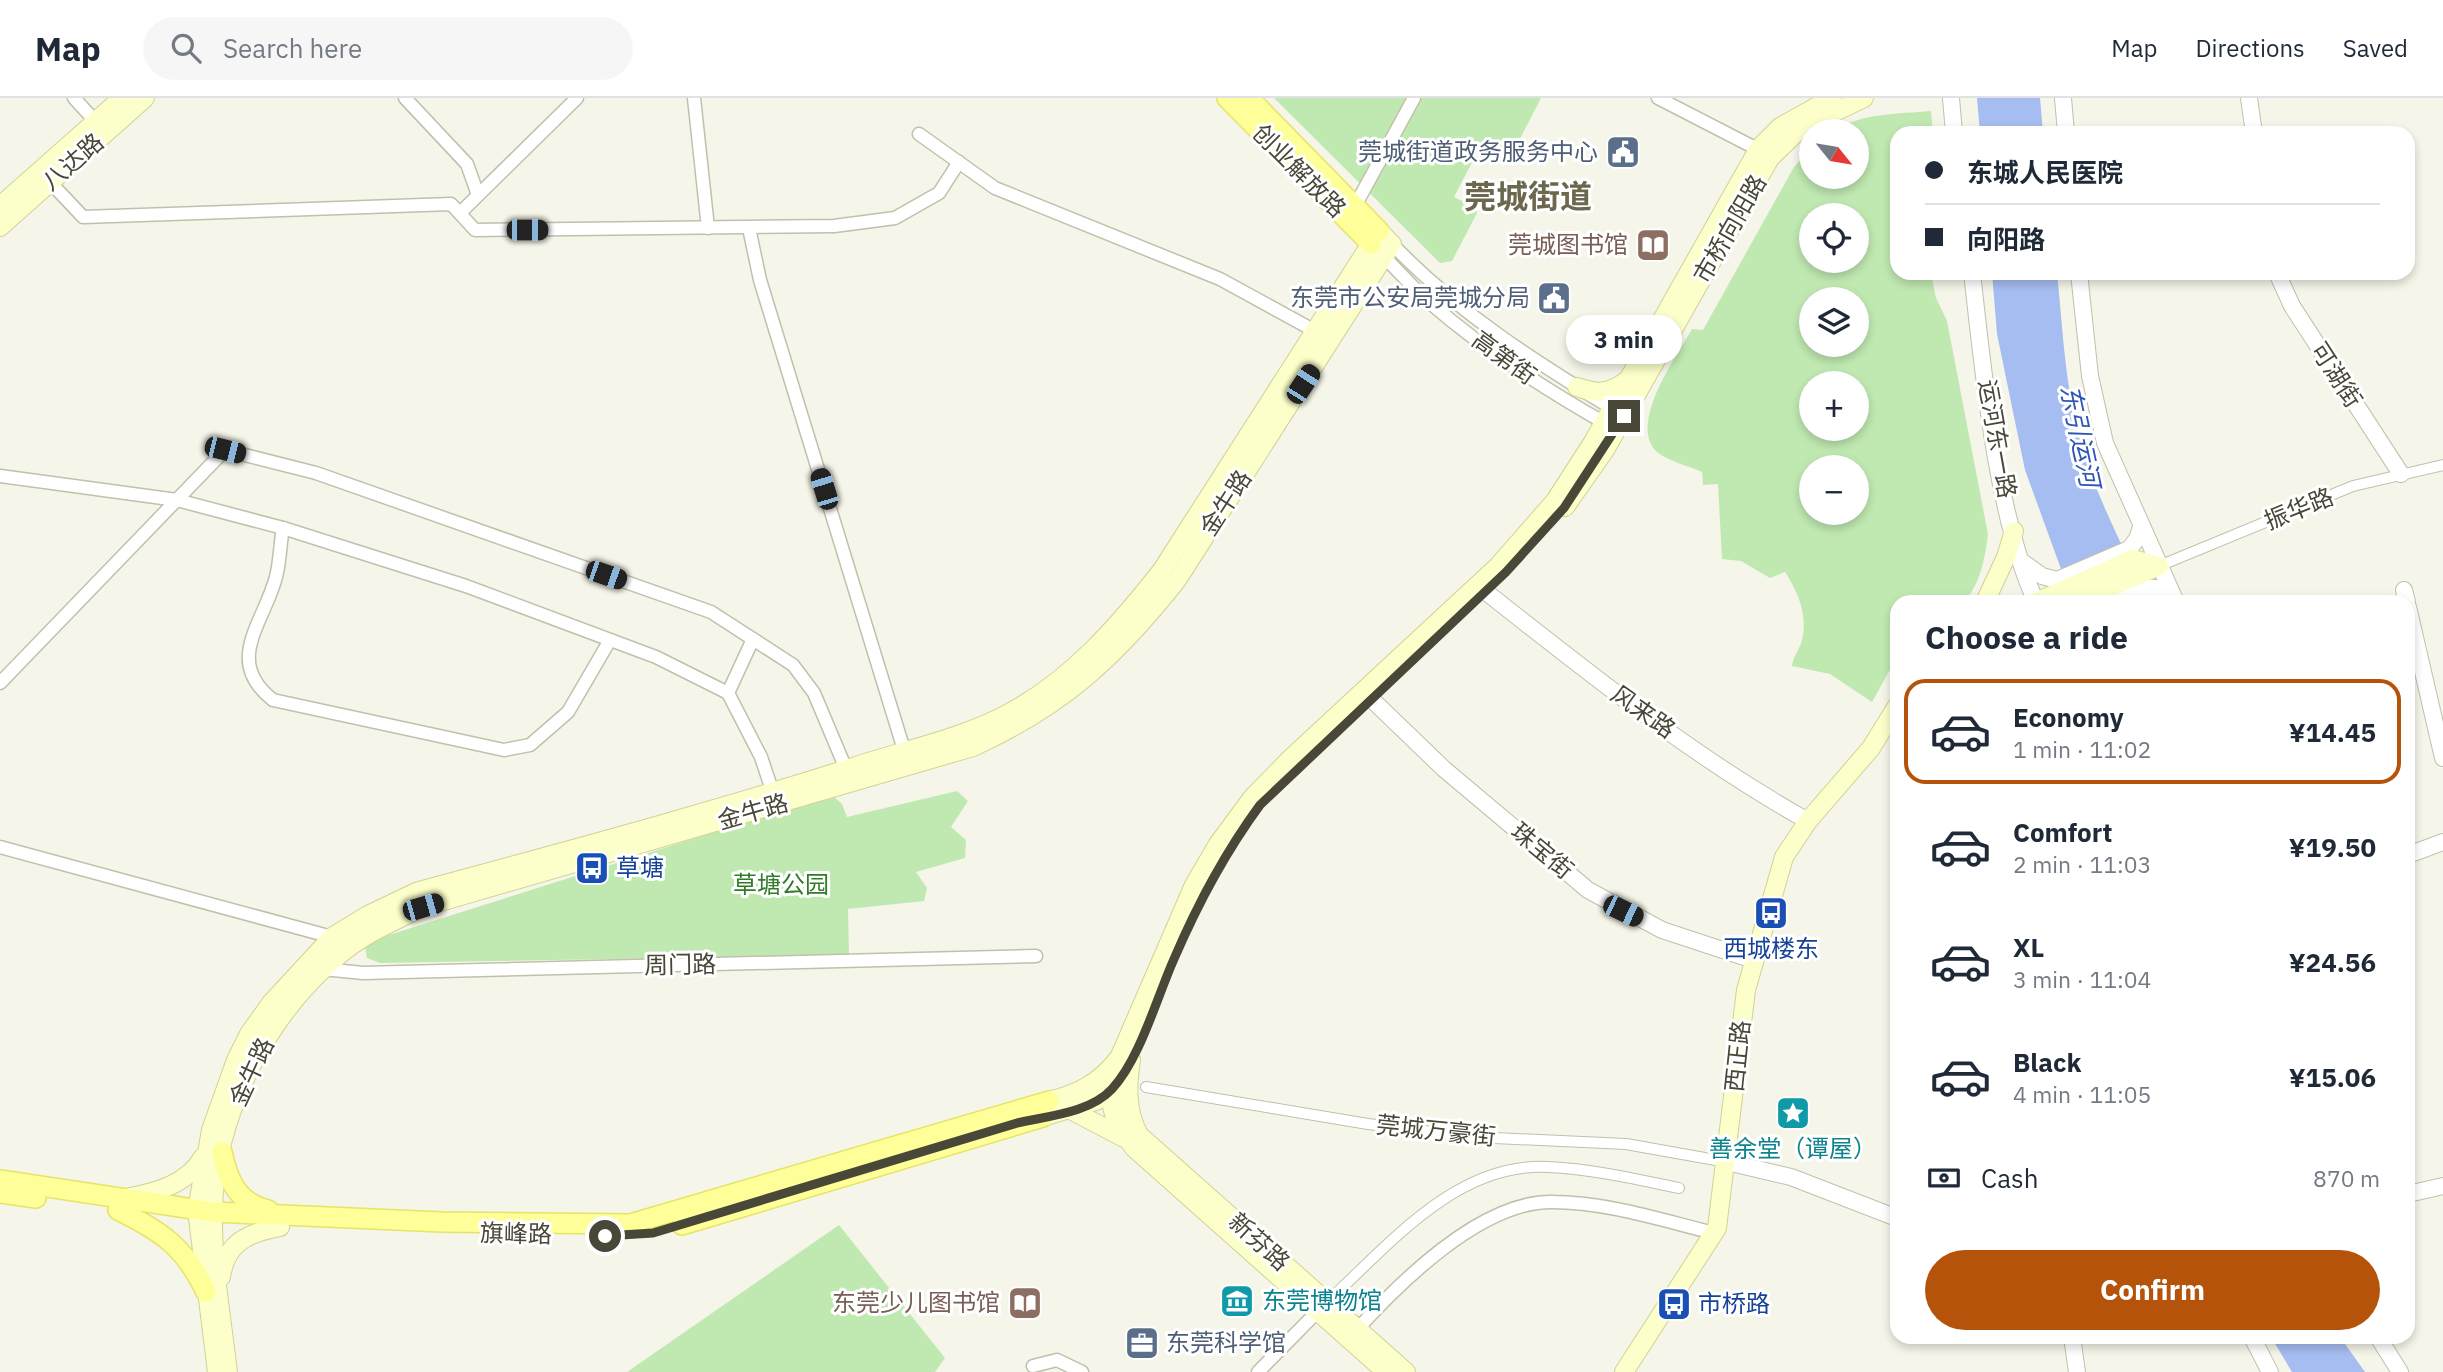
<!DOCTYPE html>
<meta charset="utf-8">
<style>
:root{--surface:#fff;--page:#f6f6f7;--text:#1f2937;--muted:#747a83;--line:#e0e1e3;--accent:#b45309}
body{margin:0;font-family:"IBM Plex Sans","Noto Sans SC",sans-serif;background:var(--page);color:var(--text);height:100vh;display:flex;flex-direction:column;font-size:26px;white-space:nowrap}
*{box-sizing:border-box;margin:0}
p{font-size:23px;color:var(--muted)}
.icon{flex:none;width:38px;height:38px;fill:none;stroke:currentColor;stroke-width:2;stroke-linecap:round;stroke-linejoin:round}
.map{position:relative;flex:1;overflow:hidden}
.details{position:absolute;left:1890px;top:497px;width:525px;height:749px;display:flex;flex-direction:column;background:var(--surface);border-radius:21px;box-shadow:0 4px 10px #0003}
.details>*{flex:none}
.guide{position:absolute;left:1890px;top:28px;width:525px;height:154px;border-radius:21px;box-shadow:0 4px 10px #0003;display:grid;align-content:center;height:154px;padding:0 35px;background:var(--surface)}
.needle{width:46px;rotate:120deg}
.fabs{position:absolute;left:1799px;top:21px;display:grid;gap:14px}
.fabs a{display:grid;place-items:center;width:70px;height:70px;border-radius:50%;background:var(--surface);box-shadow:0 4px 10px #0003;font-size:35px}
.end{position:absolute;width:32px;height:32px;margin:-16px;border:9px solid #494737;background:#fff;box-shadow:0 0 0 4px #fff}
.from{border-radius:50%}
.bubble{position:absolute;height:49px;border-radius:24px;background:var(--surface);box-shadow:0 4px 10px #0003;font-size:23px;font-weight:700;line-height:49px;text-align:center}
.car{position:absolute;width:21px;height:42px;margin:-21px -10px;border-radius:9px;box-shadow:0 0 5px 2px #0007;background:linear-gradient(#222 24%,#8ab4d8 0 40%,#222 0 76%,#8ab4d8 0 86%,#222 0)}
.guide b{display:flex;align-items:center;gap:24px;height:66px;font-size:26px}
.guide b+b{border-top:2px solid var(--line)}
.guide i{width:18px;height:18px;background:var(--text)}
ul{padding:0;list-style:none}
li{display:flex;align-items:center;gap:21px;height:105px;margin:0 14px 10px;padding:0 21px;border:4px solid transparent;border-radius:21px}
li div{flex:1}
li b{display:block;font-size:26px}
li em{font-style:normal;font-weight:700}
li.active{border-color:var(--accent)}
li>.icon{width:63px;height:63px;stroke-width:1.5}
h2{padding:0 35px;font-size:32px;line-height:84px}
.pay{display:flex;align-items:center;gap:18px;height:77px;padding:0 35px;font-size:26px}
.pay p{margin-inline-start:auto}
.button{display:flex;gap:14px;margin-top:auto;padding:14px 35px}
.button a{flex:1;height:80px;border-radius:42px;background:var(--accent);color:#fff;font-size:28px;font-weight:700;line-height:80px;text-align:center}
header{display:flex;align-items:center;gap:42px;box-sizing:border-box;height:98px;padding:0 35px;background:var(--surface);border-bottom:2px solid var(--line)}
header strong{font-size:33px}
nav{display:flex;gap:38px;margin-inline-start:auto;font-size:24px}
.search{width:490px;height:63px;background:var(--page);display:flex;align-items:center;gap:18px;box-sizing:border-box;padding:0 24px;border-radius:38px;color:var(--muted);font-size:26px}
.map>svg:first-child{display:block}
</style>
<header>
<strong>Map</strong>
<div class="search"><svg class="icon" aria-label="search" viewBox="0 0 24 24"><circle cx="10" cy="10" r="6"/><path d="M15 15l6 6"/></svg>Search here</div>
<nav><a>Map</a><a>Directions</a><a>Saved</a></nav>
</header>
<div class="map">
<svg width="2443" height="1274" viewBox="0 0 2443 1274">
<rect width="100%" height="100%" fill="#f5f5e9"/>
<!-- green -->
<g fill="#c0e9b2" fill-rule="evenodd">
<path d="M1274 0H1541L1513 54 1483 43 1454 99 1476 110 1477 115 1452 163 1440 165Z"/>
<path d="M1931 13 1933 35H1897V175H1931L1936 200 1947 223 1988 436C1985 460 1981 485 1964 504H1897V559L1872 604 1830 576 1792 568C1793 558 1800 551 1802 542 1808 517 1798 494 1785 474L1770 480 1741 463 1722 461 1718 386 1703 387 1702 374C1689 368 1668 363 1657 354 1627 326 1677 258 1692 231L1703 232 1794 69 1811 50V79H1857V33H1833C1861 15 1898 16 1931 13ZM1811 117H1857V163H1811ZM1811 201H1857V247H1811ZM1811 285H1857V331H1811ZM1811 369H1857V415H1811Z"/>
<path d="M957 693 968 703 951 729 966 742 965 760 916 774 927 790 924 803 848 811 849 857 380 865 367 860 365 849 373 842 832 697 842 706 847 719Z"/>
<path d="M839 1127 945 1260 935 1274H627Z"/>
</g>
<!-- water -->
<g fill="#a6bdf1">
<path d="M1977 0H2040L2043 35H1980Z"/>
<path d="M1992 175H2057C2063 232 2065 290 2081 346 2097 401 2125 452 2149 504H2073L2025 372 1997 236Z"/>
<path d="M2271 1239H2340L2365 1274H2292Z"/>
</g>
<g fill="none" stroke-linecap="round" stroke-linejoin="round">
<!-- pedestrian casing -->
<g stroke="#c1c0ac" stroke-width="12">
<g id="pedestrian">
<path d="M2159 468 2353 388 2443 367"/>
<path d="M1146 989 1368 1026 1473 1039 1626 1046 1727 1064"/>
<path d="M1327 1204C1388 1148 1456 1064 1548 1069 1592 1071 1636 1081 1679 1090"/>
</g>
</g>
<!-- minor casing -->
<g stroke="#c1c0ac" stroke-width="15">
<g id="minor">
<path d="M74 0 96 24"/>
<path d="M405 0 467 66 478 97"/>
<path d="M694 0 708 130"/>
<path d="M1658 0 1763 54"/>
<path d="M919 36 995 90 1220 181 1315 233"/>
<path d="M50 84 83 119 451 106 475 132 834 128 895 120 939 95 959 64"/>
<path d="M1355 108 1414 0"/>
<path d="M460 115 577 0"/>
<path d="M749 130 760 182 904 652"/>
<path d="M1392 146C1458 215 1537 265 1618 314"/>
<path d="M1379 154C1396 170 1411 188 1429 204 1484 252 1546 292 1610 328"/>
<path d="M0 378 177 402 283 430 466 488 656 559 728 595 761 659 773 695"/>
<path d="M283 430C280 446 280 464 276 479 264 525 223 563 273 602L504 652 530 647 568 614 610 542"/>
<path d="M0 585 225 352 316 375 711 514 793 567 814 595 846 671"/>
<path d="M728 595 753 541"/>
<path d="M0 749 332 839 346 851"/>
<path d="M323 871 363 875 1036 858"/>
<path d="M1354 1235C1398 1186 1480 1104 1551 1104 1607 1104 1661 1122 1714 1135"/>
<path d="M1033 1268 1057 1262 1082 1274"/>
<path d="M1258 1274 1318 1213"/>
</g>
</g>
<!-- tertiary casing -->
<g stroke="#c1c0ac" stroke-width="18">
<g id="tertiary">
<path d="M1951 0 1954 35"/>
<path d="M2063 0 2066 35"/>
<path d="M2249 0 2254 35"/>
<path d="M1972 175C1983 271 1996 417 2036 504"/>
<path d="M2079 175 2090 278 2105 345 2176 504"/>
<path d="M2277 175 2292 208 2401 376"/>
<path d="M2021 463 2042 478 2057 482 2129 451 2137 441 2141 429"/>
<path d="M2404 492 2407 504"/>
<path d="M1486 494C1589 575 1693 659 1808 723"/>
<path d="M2110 504C2132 495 2150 482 2172 496"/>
<path d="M2408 509 2443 660"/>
<path d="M1363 593 1444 671 1588 792 1662 832 1753 862"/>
<path d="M2408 757 2443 744"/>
<path d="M1727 1064 1791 1079 1897 1120"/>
<path d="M2408 1096 2443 1088"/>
<path d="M2072 1239 2077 1274"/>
<path d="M2252 1239 2270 1274"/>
<path d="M2378 1239 2400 1274"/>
</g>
</g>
<!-- secondary casing -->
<g stroke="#d0d296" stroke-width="20">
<g id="secondary">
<path d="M0 108 122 0"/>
<path d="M0 129 145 0"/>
<path d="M1577 289C1597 296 1608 296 1626 283"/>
<path d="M1565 409 1605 352 1770 60 1801 30 1864 0"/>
<path d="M1985 504 2006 459 2014 433"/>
<path d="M2036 504 2133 461 2159 468"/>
<path d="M2077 504 2159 468"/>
<path d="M1131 962C1127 988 1126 1013 1139 1037L1406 1274"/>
<path d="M1049 1003C1078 996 1099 985 1118 961"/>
<path d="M1065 1009 1124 1040"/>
<path d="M1043 1019 1096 1003 1115 986"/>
<path d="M130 1099C159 1094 188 1085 203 1059"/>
<path d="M221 1179C226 1144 248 1135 280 1129"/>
<path d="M217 1274 197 1112 211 1032 236 962 249 936 271 905 332 839 368 817 416 794C562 754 709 715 853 669 904 652 961 641 1009 615 1071 582 1119 527 1162 472L1379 133 1392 146 1177 482C1116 559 1063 608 973 649L423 809C397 822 368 834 344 853 268 914 214 1016 213 1115 212 1168 222 1222 228 1274"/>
<path d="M1386 1274 1134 1050 1116 1025 1111 1004 1120 958 1194 787 1218 746 1252 700 1291 660 1498 468 1555 403 1593 344 1759 50 1780 29 1832 0"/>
<path d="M1624 1274 1717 1130 1746 892 1784 759 1808 723 1871 650 1897 608"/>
</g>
</g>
<!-- primary casing -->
<g stroke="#e5e467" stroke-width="22">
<g id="primary">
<path d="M1227 0 1371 146"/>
<path d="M1249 0 1379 133"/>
<path d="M222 1054C228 1083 238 1105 268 1112"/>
<path d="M0 1082 213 1114 442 1124 630 1126 1049 1003"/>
<path d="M0 1095 36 1100"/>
<path d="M118 1112C161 1133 185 1149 206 1194"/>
<path d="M682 1127 1043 1019"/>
</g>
</g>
<!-- pedestrian -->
<use href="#pedestrian" stroke="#fff" stroke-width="10"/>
<!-- minor -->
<use href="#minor" stroke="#fff" stroke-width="12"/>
<!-- tertiary -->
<use href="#tertiary" stroke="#fff" stroke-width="16"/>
<!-- secondary -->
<use href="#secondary" stroke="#fcffc9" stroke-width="18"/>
<!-- primary -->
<use href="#primary" stroke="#feff98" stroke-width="19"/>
</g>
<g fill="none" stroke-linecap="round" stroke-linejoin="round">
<!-- route -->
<path stroke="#494737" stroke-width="9" d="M605 1138 653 1135 1017 1025C1047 1018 1090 1015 1112 991 1140 961 1157 899 1174 861 1198 805 1224 756 1260 707L1506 474 1564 410 1624 318"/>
</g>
<!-- icons -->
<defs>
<g id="civic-square" transform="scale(1.75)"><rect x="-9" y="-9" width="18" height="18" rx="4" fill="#5c6f8a" stroke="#fff"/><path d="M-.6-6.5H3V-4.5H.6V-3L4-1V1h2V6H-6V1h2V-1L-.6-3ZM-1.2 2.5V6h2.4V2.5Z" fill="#fff"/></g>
<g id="library-square" transform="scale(1.75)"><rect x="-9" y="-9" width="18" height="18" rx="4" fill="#8d6e63" stroke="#fff"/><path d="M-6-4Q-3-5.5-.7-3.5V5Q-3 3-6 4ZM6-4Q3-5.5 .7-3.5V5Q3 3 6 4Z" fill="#fff"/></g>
<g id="bus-square" transform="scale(1.75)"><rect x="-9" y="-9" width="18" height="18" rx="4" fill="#1a4fb4" stroke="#fff"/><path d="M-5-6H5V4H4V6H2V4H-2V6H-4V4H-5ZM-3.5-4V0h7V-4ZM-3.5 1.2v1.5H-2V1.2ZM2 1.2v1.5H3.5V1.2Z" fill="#fff"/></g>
<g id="sight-square" transform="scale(1.75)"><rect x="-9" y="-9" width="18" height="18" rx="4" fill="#0f9aa8" stroke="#fff"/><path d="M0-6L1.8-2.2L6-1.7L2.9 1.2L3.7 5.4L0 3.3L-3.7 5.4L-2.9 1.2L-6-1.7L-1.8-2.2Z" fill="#fff"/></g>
<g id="museum-square" transform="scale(1.75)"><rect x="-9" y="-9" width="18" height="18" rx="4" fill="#0f9aa8" stroke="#fff"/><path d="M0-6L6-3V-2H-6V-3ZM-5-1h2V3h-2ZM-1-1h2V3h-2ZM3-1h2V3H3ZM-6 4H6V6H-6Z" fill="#fff"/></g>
<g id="office-square" transform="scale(1.75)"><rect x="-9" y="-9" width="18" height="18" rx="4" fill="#5c6f8a" stroke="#fff"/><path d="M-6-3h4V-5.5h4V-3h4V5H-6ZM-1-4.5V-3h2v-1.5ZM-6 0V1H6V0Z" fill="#fff"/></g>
</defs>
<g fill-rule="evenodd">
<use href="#civic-square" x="1623" y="54"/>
<use href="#library-square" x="1653" y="147"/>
<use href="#civic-square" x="1554" y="200"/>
<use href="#bus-square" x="592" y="770"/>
<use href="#bus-square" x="1771" y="815"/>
<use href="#sight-square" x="1793" y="1015"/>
<use href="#museum-square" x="1237" y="1203"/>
<use href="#library-square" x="1025" y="1205"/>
<use href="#bus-square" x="1674" y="1206"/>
<use href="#office-square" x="1142" y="1245"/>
</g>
<g text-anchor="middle" stroke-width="6" stroke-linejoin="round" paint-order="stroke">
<!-- service labels -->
<g font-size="24" fill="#4e5e75" stroke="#fff" text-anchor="end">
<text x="1598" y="62">莞城街道政务服务中心</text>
<text x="1530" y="208">东莞市公安局莞城分局</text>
<text x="1166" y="1253" text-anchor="start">东莞科学馆</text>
</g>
<!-- street labels -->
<g font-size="24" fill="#494737" stroke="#fff">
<text transform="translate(73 64) rotate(-41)" y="8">八达路</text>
<text transform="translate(1299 73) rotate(45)" y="8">创业解放路</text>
<text transform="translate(1730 131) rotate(-60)" y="8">市桥向阳路</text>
<text transform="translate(1504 260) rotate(36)" y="8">高第街</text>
<text transform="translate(2336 277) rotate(57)" y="8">可湖街</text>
<text transform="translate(1997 341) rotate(80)" y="8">运河东一路</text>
<text transform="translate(1226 405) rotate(-57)" y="8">金牛路</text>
<text transform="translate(2299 411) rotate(-22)" y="8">振华路</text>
<text transform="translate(1643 614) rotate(35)" y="8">风来路</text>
<text transform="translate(753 714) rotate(-16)" y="8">金牛路</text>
<text transform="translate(1542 753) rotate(40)" y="8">珠宝街</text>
<text transform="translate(680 867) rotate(-1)" y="8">周门路</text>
<text transform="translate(1738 958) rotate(-84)" y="8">西正路</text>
<text transform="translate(252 974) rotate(-65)" y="8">金牛路</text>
<text transform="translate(1436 1033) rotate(6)" y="8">莞城万豪街</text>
<text transform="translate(516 1136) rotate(1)" y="8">旗峰路</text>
<text transform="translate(1259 1144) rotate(42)" y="8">新芬路</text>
</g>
<!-- education labels -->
<g font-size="24" fill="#785e54" stroke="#fff" text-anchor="end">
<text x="1628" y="155">莞城图书馆</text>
<text x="1000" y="1213">东莞少儿图书馆</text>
</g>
<!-- transit labels -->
<g font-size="24" fill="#164399" stroke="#fff" text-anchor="start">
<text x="616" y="778">草塘</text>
<text x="1771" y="859" text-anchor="middle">西城楼东</text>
<text x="1698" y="1214">市桥路</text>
</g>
<!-- park labels -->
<g font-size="24" fill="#317c29" stroke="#fff">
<text x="781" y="795">草塘公园</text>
</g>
<!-- culture labels -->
<g font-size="24" fill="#0d838f" stroke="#fff">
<text x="1793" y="1059">善余堂（谭屋）</text>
<text x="1262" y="1211" text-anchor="start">东莞博物馆</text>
</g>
<!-- water labels -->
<g font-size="26" font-style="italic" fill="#2f56b7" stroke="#fff">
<text transform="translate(2080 338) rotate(78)" y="9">东引运河</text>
</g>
<!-- district labels -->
<g font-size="32" font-weight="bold" fill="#6c684e" stroke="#fff">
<text x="1528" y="110">莞城街道</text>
</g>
</g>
</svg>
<div class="fabs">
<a><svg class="needle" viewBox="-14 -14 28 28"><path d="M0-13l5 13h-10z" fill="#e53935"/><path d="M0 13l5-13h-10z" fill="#747a83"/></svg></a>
<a><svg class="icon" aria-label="locate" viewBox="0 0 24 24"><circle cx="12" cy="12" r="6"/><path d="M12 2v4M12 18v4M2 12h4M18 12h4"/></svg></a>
<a><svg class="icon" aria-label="layers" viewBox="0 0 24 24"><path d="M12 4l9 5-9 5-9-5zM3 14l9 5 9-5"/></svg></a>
<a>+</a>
<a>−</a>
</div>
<i class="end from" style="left:605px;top:1138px"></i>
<i class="end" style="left:1624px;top:318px"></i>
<div class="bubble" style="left:1566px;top:217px;width:116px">3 min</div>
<i class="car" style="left:527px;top:132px;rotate:90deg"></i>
<i class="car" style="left:1303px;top:286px;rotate:33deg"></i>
<i class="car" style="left:225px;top:352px;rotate:104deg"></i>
<i class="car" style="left:824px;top:391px;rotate:343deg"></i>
<i class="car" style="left:606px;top:477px;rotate:109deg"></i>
<i class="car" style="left:423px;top:809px;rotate:74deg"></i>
<i class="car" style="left:1623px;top:813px;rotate:116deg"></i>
<div class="guide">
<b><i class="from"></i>东城人民医院</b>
<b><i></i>向阳路</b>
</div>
<section class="details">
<h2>Choose a ride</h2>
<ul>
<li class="active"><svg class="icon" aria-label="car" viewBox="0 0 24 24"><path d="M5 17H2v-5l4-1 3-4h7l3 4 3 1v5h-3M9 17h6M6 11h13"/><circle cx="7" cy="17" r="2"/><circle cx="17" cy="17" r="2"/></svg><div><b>Economy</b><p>1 min · 11:02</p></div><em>¥14.45</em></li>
<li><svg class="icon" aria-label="car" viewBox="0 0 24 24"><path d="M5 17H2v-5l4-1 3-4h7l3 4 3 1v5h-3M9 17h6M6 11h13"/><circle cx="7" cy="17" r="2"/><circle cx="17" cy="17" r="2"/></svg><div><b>Comfort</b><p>2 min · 11:03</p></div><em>¥19.50</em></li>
<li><svg class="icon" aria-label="car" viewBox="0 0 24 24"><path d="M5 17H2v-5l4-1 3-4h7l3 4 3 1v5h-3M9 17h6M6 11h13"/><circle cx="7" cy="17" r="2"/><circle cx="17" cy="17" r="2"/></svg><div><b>XL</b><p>3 min · 11:04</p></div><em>¥24.56</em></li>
<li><svg class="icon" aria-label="car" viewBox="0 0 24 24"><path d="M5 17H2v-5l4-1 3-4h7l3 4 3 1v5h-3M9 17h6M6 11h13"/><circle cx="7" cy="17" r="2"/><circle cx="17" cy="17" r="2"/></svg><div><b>Black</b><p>4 min · 11:05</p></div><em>¥15.06</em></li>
</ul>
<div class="pay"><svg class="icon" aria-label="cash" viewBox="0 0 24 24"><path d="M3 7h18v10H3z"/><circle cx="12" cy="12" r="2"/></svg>Cash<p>870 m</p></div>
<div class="button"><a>Confirm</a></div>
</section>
</div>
